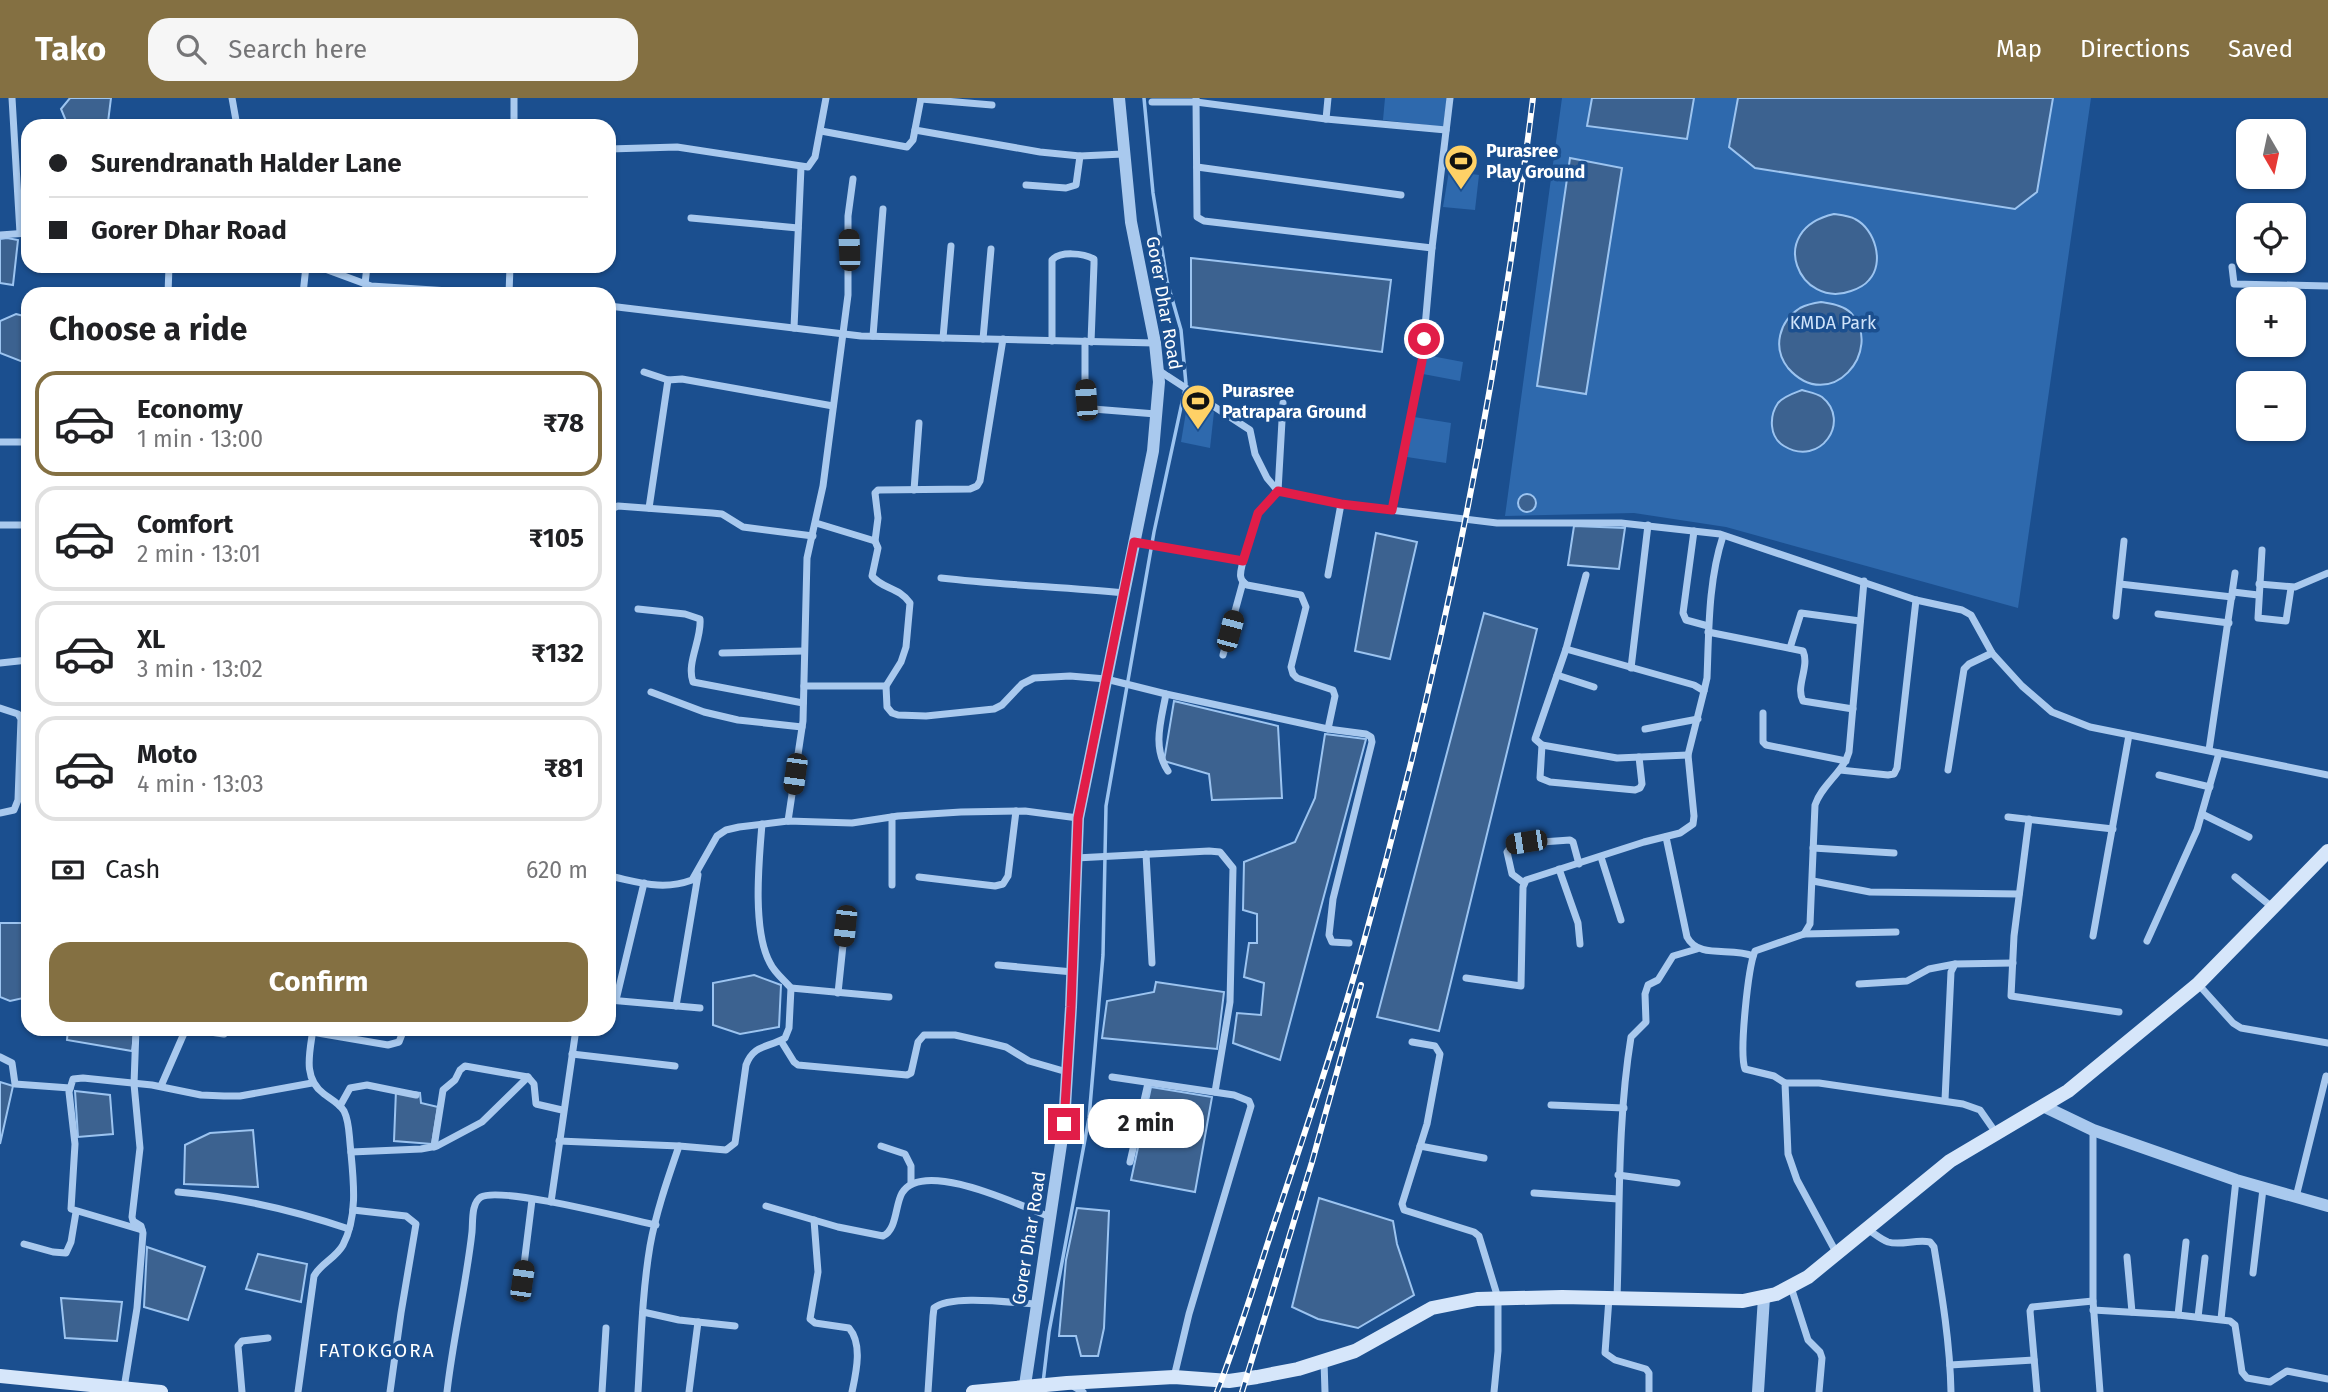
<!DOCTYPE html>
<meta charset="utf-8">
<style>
:root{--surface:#fff;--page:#f6f6f6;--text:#202124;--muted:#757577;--line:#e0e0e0;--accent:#847042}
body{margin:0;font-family:"Fira Sans",sans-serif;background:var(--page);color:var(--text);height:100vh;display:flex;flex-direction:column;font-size:26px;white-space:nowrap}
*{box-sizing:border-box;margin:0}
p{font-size:23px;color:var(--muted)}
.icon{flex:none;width:38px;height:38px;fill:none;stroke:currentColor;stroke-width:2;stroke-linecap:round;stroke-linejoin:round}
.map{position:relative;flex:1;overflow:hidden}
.side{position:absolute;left:21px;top:189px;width:595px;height:749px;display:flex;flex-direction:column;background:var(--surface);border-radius:21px;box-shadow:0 2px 5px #0004}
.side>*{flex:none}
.top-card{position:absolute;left:21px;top:21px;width:595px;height:154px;border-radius:21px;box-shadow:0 2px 5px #0004;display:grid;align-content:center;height:154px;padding:0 28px;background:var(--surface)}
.needle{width:46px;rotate:171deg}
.fabs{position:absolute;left:2236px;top:21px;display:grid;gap:14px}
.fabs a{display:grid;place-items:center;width:70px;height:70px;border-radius:14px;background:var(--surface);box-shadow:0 2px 5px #0004;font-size:35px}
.end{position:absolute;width:32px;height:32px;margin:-16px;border:9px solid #e11d48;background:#fff;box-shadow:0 0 0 4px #fff}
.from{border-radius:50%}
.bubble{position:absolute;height:49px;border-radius:21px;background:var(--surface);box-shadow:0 2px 5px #0004;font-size:23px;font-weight:700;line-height:49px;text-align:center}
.car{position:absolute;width:21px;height:42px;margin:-21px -10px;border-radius:9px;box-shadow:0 0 5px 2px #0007;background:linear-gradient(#222 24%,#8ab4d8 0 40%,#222 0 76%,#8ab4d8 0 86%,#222 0)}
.top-card b{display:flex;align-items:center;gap:24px;height:66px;font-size:26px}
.top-card b+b{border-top:2px solid var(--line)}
.top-card i{width:18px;height:18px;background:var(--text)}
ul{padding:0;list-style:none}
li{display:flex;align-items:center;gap:21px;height:105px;margin:0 14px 10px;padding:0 14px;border:4px solid var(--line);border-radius:21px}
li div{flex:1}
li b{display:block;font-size:26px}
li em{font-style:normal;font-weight:700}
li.current{border-color:var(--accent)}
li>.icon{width:63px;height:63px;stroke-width:1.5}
h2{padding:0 28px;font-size:32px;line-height:84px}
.pay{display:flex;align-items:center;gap:18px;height:77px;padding:0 28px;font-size:26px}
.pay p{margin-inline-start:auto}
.action{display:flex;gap:14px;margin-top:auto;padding:14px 28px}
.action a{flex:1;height:80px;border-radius:21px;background:var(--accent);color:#fff;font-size:28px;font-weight:700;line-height:80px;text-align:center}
header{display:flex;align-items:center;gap:42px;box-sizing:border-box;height:98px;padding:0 35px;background:var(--accent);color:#fff}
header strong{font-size:33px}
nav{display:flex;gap:38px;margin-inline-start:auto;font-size:24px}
.search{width:490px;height:63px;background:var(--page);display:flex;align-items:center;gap:18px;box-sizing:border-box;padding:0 24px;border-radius:21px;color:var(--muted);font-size:26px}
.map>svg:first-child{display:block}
</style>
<header>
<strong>Tako</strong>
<div class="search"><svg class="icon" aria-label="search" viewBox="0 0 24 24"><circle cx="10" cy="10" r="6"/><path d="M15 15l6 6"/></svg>Search here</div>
<nav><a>Map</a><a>Directions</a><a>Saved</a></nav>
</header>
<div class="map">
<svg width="2328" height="1294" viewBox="0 0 2328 1294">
<rect width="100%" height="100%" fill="#1b4f8f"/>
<!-- green -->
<g fill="#2e69ad">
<path d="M1385 0H1447L1443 29 1383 22Z"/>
<path d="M1562 0H2091L2018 510 1726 429 1634 415 1505 418Z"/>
<path d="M1449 73 1479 77 1475 112 1443 109Z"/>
<path d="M1426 257 1463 264 1460 283 1423 276Z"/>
<path d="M1189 296 1214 314 1210 350 1181 344Z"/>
<path d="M1414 319 1451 325 1446 365 1407 359Z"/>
</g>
<!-- water -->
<g fill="#3c6290" stroke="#9cc4f0" stroke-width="2">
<path d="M70 0H111L108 24 66 23 61 11Z"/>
<path d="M1592 0H1694L1687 41 1587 28Z"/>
<path d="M1738 0H2053L2037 94 2015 111 1755 70 1729 49Z"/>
<path d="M1570 60 1622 70 1586 296 1537 288Z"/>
<path d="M1834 116C1841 117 1850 118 1855 121 1875 131 1885 165 1869 182 1865 187 1857 191 1851 193 1800 212 1764 132 1834 116Z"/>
<path d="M7 140 18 142 13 187 0 185V141Z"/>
<path d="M1191 160 1391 182 1382 254 1191 229Z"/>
<path d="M1821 204C1831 206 1843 207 1851 215 1885 252 1830 318 1788 270 1772 250 1779 223 1800 210 1806 207 1814 205 1821 204Z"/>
<path d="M16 216 28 219V239L23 264 0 255V223Z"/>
<path d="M1802 292C1808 294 1816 295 1822 299 1852 323 1820 370 1784 348 1769 339 1769 318 1778 305 1784 298 1794 295 1802 292Z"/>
<circle cx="1527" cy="405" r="9"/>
<path d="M1574 428 1625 430 1619 471 1568 467Z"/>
<path d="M1376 435 1417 444 1390 561 1355 553Z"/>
<path d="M1484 515 1537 531 1439 933 1377 919Z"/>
<path d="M1174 603 1278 628 1282 700 1212 702 1209 676 1164 663Z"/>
<path d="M1325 636 1366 641 1280 962 1233 945 1237 915 1261 917 1264 885 1244 879 1249 845H1257V816L1243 812 1244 764 1295 744 1315 700Z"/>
<path d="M0 825H23L28 829V899L10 903 0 899Z"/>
<path d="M754 877 781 887 779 929 740 936 713 927V885Z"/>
<path d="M1156 884 1224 894 1217 951 1102 940 1107 903 1154 894Z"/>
<path d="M68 931H135L132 953 67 942Z"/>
<path d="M0 984 13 988 0 1046Z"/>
<path d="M1151 989 1212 999 1195 1094 1131 1082Z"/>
<path d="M396 992 420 995 421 1005 438 1009 432 1046 394 1043Z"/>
<path d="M75 993 110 997 113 1036 78 1039Z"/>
<path d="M253 1032 258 1089 184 1086 185 1047 210 1035Z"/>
<path d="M1319 1100 1393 1123 1397 1146 1414 1197 1358 1230 1318 1221 1292 1209Z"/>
<path d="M1077 1110 1109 1113 1104 1230 1098 1258H1081L1076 1238H1059L1066 1162Z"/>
<path d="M147 1149 205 1169 188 1222 144 1209Z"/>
<path d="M258 1156 307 1166 301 1204 246 1191Z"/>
<path d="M61 1200 122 1204 117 1243 65 1240Z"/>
</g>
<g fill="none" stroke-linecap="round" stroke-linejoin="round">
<!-- stream -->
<path stroke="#9cc4f0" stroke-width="3.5" d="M1043 1285 1049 1234 1089 1020 1103 857 1106 708 1154 434 1186 286 1181 232 1167 183 1153 95 1144 0"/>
<!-- minor -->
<g stroke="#a9c9ee" stroke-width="7">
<path d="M12 0 20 135"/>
<path d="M232 0 237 28"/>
<path d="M1196 0 1197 119 1204 123 1432 150"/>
<path d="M921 1 992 7"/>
<path d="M1152 4H1196L1326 21 1446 32"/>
<path d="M1326 21 1328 0"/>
<path d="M514 28V0"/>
<path d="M915 32 1040 54 1080 58 1123 56"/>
<path d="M821 33 907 49 913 42 921 0"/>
<path d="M609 51 677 49 808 69 815 59 826 0"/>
<path d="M1197 69 1401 97"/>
<path d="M1026 87 1066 90 1076 87 1080 58"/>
<path d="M691 120 798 130"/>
<path d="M0 137 28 135"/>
<path d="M317 168 371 188 496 196"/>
<path d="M2232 169 2234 186 2328 188"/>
<path d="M365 186 367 168"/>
<path d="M168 196 169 168"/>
<path d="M303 196 306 168"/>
<path d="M509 196 510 168"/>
<path d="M609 208 861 238 1155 245"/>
<path d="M794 230 801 69"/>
<path d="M873 238 883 111"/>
<path d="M943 240 951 148"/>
<path d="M983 241 991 151"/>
<path d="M1052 243V162C1060 153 1083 155 1094 161V166L1091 244"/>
<path d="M1085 243V285L1089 308 1093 311 1156 316"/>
<path d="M1158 272 1250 332 1255 356 1267 380 1278 393 1341 406 1497 425H1621L1720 436 1916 502 1962 512 1971 517 1992 555 2022 588 2052 614 2090 629 2328 677"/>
<path d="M644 274 668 282 682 281 833 308"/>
<path d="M0 344H24"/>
<path d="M914 392 919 325"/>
<path d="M649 410 668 282"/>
<path d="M609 412 618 408 712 415 722 416 743 429 813 438"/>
<path d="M1392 412 1422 263 1432 150 1450 0"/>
<path d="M816 425 875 443 878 450 872 478C882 491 899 489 910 505L906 549 901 564 886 588 887 609 892 615 898 617 926 618 994 611 1002 607 1022 586 1034 580 1070 578 1106 581 1166 596 1328 631"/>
<path d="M0 427H28"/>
<path d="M1694 433 1683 515 1686 522 1708 528"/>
<path d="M875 443 878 420 875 395 878 392 970 391 977 388 980 383 1003 241"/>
<path d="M1134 444 1243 463 1258 415 1278 393 1283 305"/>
<path d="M2262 452 2258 520 2286 523 2291 490"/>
<path d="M1243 463C1241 473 1237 481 1247 487L1301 497 1306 509 1291 569 1293 576 1297 580 1333 592 1335 598 1328 631 1366 636 1371 639 1372 644 1333 801 1329 837 1332 844 1349 845"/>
<path d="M1328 477 1341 406"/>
<path d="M1586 477 1566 551 1535 641 1542 647 1617 660 1688 657"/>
<path d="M941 480C1002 487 1063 489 1124 495"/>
<path d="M2120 486 2232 499"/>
<path d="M2259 486 2295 489 2328 475"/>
<path d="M2233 494 2258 497"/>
<path d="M638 511 685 516 700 521C702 541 686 565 693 584L803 605"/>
<path d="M2158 516 2229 525"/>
<path d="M2116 518 2124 443"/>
<path d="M1708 534 1803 553C1810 569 1795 588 1803 603L1853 611"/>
<path d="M1790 550 1801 515 1860 523"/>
<path d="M722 555 804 553"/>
<path d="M1223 557 1243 484"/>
<path d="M0 565 28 562"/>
<path d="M1631 570 1648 427"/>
<path d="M1557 577 1594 589"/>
<path d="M804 588H886"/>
<path d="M1704 593 1707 580C1709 532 1708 484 1723 438"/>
<path d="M651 594 704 614 738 622 802 629"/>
<path d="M1166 596C1161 623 1152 649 1168 673"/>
<path d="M0 610 18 616 21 621 18 702 14 712 0 715"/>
<path d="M1763 615V644L1766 647 1846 663"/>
<path d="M1645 631 1698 621"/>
<path d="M1542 647 1540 680 1550 684 1635 692 1640 690 1642 686 1639 659"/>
<path d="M2209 652 2235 475"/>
<path d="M1840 672 1888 677 1894 676 1897 670 1916 502"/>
<path d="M1948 672 1964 571 1969 566 1992 555"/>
<path d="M2159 677 2210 689"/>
<path d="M2202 716 2249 739"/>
<path d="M2008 719 2113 731"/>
<path d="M2029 721 2014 838 2011 898 2119 914"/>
<path d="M788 723 803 623 807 460 823 388 848 197V118L853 81"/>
<path d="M1666 739 1687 839C1699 862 1732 848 1753 858"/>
<path d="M1813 750 1894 755"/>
<path d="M1146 756 1152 865"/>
<path d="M1601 759 1621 822"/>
<path d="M1076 760 1209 753 1220 754 1233 770 1230 904 1215 994"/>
<path d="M1559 771 1578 825 1580 846"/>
<path d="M609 778C639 784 662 793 692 782L717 738 726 732 739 729 788 723 852 725 898 718 961 714 1025 713 1078 720"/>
<path d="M919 779 995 788 1003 786 1008 778 1016 713"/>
<path d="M2235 779 2272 809"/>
<path d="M1813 783 1870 794 2019 796"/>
<path d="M1524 785 1512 776 1507 754 1513 746 1570 742 1573 744 1579 766"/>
<path d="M892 787V719"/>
<path d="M1804 836 1896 834"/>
<path d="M2093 838 2129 637"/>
<path d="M2147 843 2197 732 2219 655"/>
<path d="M998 867 1073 874"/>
<path d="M1466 880 1521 888 1523 789 1526 782 1644 744 1680 735 1693 726 1694 718 1688 657 1704 593 1694 587 1566 551"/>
<path d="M1859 886 1907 883 1929 871 1955 866"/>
<path d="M2198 886 2233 925 2241 930 2328 945"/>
<path d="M791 890 889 899"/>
<path d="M838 895 845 828"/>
<path d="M609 902 700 910"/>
<path d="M616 902 644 785"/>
<path d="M676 908 698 777"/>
<path d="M312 934 388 947 399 944 404 931"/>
<path d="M781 943 794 964 798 967 907 977 911 975 918 944 924 937H955L990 945 1006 949 1029 963 1067 974"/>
<path d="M1412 944 1435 948 1440 956 1427 1026 1402 1106 1404 1112 1474 1134 1479 1138 1498 1200V1253L1494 1294"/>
<path d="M572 956 675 968"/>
<path d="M0 959 12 965 15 986 70 990"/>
<path d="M1112 979 1234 997 1249 1003 1251 1008 1189 1216 1174 1279"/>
<path d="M1785 985H1819L1963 1006 1980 1012 1996 1035"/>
<path d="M161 988 185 933 189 931 224 936"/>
<path d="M1945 1002 1951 874 1955 866 2013 865"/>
<path d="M1551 1007 1624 1010"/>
<path d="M340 1008 350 990 367 987 416 997"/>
<path d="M2093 1032V1203L2100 1294"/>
<path d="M559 1043 679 1048"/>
<path d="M881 1048 905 1056 911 1068V1085"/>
<path d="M1420 1048 1484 1060"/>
<path d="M434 1049 443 992 455 982 460 972 465 968 528 979 534 986 536 1006 562 1012"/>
<path d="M351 1054 421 1051 437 1048 482 1024 528 979"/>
<path d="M1130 1064 1148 985"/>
<path d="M1618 1077 1677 1085"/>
<path d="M178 1094C237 1099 293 1112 349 1131"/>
<path d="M1534 1095 1618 1101"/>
<path d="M2296 1099 2326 978"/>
<path d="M551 1104 576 931"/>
<path d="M766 1108 838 1129 883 1138C897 1132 895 1107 902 1095 923 1060 1021 1108 1050 1119"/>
<path d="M353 1112 406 1118 416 1126 401 1215 390 1294"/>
<path d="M814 1122 818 1174 810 1221 815 1225 849 1230C863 1246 856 1275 852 1294"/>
<path d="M1867 1131C1874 1135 1880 1141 1888 1144 1901 1148 1916 1141 1930 1144L1934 1149C1942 1197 1950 1245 1951 1294"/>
<path d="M142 1132 71 1111 75 1046 69 994 73 981 83 980 152 987 201 997 224 998H240L312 985"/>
<path d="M24 1146 53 1154 66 1155 71 1144 76 1114"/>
<path d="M1837 1156 1797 1082 1788 1056 1785 985 1774 978 1745 971C1739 955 1748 870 1755 853L1804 836 1810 826 1815 707C1822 686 1843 675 1849 654L1864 483"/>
<path d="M2127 1159 2132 1214"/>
<path d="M2253 1175 2263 1091"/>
<path d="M522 1183 532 1102"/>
<path d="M1791 1189 1808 1242 1820 1254 1822 1260 1819 1294"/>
<path d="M1609 1200 1605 1255 1615 1262 1646 1271 1649 1275V1294"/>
<path d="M1617 1200C1620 1113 1617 1025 1631 939L1646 924 1645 896 1648 887 1658 882 1673 858 1697 851"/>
<path d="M2093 1212 2178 1217 2230 1223 2235 1227 2242 1274 2247 1280 2270 1284 2287 1273 2328 1281"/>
<path d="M643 1214 679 1222 735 1228"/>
<path d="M2178 1217 2186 1144"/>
<path d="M2198 1219 2205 1160"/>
<path d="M2221 1221 2236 1082"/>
<path d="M1324 1263 1325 1294"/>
<path d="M1950 1267 2034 1262"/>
<path d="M1071 1287 1083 1294"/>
<path d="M124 1290 137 1210 143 1135 141 1128 133 1123 132 1119 140 1050 134 986 136 931"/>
<path d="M242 1294 238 1248 242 1243 268 1240"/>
<path d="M298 1294 314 1178C321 1165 336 1160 343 1147 359 1116 353 1078 350 1045 349 1035 349 1023 344 1013 340 1006 331 1001 324 996 302 980 310 954 313 931"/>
<path d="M447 1294C453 1240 466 1188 472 1134 473 1124 471 1105 481 1099 500 1088 628 1121 656 1127"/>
<path d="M602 1294 606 1230"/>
<path d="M638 1294C641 1245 642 1196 650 1148 656 1114 668 1080 679 1048L726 1052 735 1045 746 967C754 946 768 950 785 940L789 930 791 890C784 882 774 874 770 865 752 832 759 762 762 726"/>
<path d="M689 1294 698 1224"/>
<path d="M928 1294 933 1218 934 1210C951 1196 1013 1205 1036 1206"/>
<path d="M2037 1294 2030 1213 2032 1209 2093 1203"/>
</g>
<!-- tertiary -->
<g stroke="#a9c9ee" stroke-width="12">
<path d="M2043 1008 2093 1032 2236 1082 2328 1108"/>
<path d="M1024 1294 1064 1026 1071 909 1078 720 1153 353 1159 284 1155 245 1131 124 1119 0"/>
<path d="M1758 1294 1764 1199"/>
</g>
<!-- secondary -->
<g stroke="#d6e6fa" stroke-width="14">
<path d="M0 1278 161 1294"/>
<path d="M973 1294 1067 1285 1174 1279 1229 1283 1257 1279 1298 1271 1355 1253 1432 1210 1477 1201 1562 1199 1743 1203 1776 1196 1808 1179 1950 1063 2068 993 2198 886 2328 753"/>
</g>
<!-- rail casing -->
<g stroke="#fff" stroke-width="6">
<g id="rail">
<path d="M1217 1294C1238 1240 1255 1184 1273 1129 1304 1038 1335 946 1361 854 1440 574 1498 289 1533 0"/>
<path d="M1242 1294 1312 1064 1361 887"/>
</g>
</g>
<!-- rail -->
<use href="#rail" stroke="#1b4f8f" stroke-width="3.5" stroke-dasharray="10" stroke-linecap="butt"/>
</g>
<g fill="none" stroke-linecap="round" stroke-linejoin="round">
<!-- route -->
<path stroke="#e11d48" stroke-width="9" d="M1064 1026 1071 909 1078 720 1134 444 1243 463 1258 415 1278 393 1341 406 1392 412 1422 263 1424 241"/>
</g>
<!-- icons -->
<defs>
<g id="stadium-pin" transform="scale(1.75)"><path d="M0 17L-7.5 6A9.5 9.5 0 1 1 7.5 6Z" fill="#ffd166" stroke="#1b4f8f"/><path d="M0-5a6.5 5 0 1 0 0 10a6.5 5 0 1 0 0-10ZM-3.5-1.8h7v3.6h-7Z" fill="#111"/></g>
</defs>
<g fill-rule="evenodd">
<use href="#stadium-pin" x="1461" y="63"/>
<use href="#stadium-pin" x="1198" y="303"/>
</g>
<g text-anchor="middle" stroke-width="7" stroke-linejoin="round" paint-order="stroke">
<!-- poi labels -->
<g font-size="18" font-weight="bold" fill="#fff" stroke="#1b4f8f" text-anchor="start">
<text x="1486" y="59">Purasree<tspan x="1486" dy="21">Play Ground</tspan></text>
<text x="1222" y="299">Purasree<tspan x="1222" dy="21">Patrapara Ground</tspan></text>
</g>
<!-- street labels -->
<g font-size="18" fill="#fff" stroke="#1b4f8f">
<text transform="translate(1164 205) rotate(80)" y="6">Gorer Dhar Road</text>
<text transform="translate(1029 1140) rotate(-81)" y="6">Gorer Dhar Road</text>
</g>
<!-- park labels -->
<g font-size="18" fill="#cfe3fa" stroke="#1b4f8f">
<text x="1833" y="231">KMDA Park</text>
</g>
<!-- neighbourhood labels -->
<g font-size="19" letter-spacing="2" fill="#fff" stroke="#1b4f8f">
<text x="377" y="1259">FATOKGORA</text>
</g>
</g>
</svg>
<div class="fabs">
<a><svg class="needle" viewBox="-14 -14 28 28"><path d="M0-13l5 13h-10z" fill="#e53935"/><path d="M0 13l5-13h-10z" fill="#757577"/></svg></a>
<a><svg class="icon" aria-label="locate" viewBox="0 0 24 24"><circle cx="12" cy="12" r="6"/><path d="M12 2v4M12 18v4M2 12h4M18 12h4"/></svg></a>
<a>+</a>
<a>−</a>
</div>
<i class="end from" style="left:1424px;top:241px"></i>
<i class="end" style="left:1064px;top:1026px"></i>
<div class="bubble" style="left:1088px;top:1001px;width:116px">2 min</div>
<i class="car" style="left:849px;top:152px;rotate:358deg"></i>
<i class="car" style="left:1086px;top:302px;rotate:356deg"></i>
<i class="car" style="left:1230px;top:533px;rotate:15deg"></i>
<i class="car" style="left:795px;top:676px;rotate:188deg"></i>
<i class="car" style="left:1526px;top:744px;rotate:261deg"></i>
<i class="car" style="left:845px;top:828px;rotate:186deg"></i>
<i class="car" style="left:522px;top:1183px;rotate:8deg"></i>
<div class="top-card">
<b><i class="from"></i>Surendranath Halder Lane</b>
<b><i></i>Gorer Dhar Road</b>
</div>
<section class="side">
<h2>Choose a ride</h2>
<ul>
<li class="current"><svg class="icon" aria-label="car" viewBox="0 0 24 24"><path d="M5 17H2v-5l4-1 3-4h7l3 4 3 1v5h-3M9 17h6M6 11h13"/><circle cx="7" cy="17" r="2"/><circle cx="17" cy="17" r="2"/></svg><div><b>Economy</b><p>1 min · 13:00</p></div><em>₹78</em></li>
<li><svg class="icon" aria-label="car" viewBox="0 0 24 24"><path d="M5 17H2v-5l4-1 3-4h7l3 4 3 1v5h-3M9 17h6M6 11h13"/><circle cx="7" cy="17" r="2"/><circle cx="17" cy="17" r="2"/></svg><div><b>Comfort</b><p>2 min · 13:01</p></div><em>₹105</em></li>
<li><svg class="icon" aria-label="car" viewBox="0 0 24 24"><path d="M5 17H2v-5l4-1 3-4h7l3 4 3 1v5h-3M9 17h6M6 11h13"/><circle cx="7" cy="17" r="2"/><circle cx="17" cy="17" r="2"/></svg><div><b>XL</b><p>3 min · 13:02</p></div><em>₹132</em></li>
<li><svg class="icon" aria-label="car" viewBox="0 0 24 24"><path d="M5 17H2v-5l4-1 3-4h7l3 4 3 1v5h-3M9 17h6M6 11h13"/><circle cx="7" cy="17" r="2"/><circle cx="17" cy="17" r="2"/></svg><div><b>Moto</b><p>4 min · 13:03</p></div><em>₹81</em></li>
</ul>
<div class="pay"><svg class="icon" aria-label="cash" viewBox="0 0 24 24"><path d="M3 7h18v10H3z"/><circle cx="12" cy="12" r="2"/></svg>Cash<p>620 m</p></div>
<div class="action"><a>Confirm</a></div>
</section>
</div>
